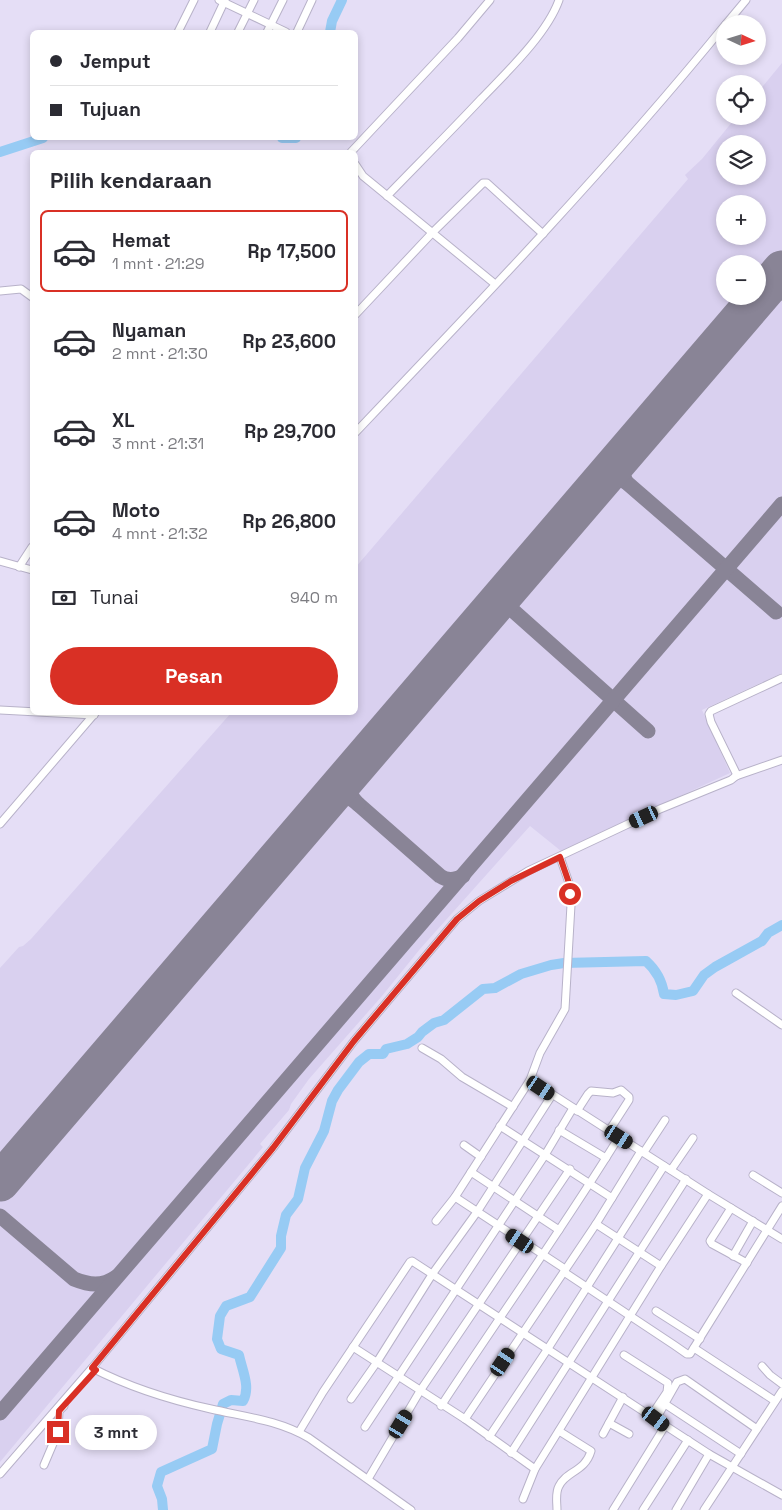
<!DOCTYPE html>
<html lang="id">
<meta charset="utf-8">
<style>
:root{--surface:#fff;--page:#f7f7f7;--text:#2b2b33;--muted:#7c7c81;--line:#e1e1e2;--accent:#d93025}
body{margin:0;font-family:"Space Grotesk",sans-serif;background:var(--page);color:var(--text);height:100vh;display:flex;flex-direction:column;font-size:19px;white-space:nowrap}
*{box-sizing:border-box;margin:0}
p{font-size:16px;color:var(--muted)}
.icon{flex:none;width:28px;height:28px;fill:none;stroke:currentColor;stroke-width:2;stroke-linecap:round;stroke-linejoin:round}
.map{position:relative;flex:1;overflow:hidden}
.details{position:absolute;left:30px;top:150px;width:328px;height:565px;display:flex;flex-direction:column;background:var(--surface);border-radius:8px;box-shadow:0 2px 8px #0003}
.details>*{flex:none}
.guide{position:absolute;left:30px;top:30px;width:328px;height:110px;border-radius:8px;box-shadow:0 2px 8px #0003;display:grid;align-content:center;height:110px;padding:0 20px;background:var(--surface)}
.needle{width:32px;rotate:94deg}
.controls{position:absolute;left:716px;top:15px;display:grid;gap:10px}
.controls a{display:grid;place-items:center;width:50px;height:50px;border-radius:50%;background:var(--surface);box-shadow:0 2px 8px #0003;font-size:25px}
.end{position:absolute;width:22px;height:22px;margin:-11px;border:6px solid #d93025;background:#fff;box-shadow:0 0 0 2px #fff}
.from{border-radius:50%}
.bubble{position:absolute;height:35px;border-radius:18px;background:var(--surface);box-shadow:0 2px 8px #0003;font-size:16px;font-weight:800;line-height:35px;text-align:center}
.car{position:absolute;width:15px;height:30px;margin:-15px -8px;border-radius:6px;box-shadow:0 0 4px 1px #0007;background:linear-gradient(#222 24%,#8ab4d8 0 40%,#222 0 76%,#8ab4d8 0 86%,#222 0)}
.guide b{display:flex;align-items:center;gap:18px;height:48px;font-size:19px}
.guide b+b{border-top:1px solid var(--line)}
.guide i{width:12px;height:12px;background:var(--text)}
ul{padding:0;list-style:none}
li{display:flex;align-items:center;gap:15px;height:82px;margin:0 10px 8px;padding:0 10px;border:2px solid transparent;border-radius:8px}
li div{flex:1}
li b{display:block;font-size:19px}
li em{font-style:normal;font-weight:800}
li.current{border-color:var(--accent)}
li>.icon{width:45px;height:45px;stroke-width:1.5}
h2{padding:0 20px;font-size:22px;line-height:60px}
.pay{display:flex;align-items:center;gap:12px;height:55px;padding:0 20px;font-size:19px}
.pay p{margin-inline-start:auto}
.cta{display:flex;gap:10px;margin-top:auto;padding:10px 20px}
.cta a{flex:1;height:58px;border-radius:30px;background:var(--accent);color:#fff;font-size:20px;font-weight:800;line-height:58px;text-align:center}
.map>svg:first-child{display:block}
</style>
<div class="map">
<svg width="782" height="1510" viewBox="0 0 782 1510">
<rect width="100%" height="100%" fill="#e5def6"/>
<!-- built -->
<path fill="#d9d0ef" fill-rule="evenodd" d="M782 63V673L702 710 730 773 561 851 530 826 420 949 382 996 309 1079 291 1104 289 1110 260 1144 263 1147 0 1462V968L19 947 23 946 31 939 231 713 355 712V568L688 179 685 175 702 159 737 116H758V92ZM725 144H758V176H725ZM725 204H758V236H725ZM725 264H758V296H725Z"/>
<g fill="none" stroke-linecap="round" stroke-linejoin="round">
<!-- river -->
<g stroke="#97cbf4" stroke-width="10">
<path d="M330 32 332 21 342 0"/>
<path d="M282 138H296"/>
<path d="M0 152 43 138"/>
<path d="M163 1510 162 1499 157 1486 161 1472 212 1449 217 1424 223 1404 231 1400 243 1401C251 1387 242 1370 239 1355L221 1349 217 1339 220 1316 226 1306 250 1297 281 1248V1236L286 1215 298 1199 305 1168 324 1131 332 1101 338 1090 359 1062 369 1054H383L386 1049 407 1044 418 1037 422 1032 434 1023 444 1020 483 989 495 988 521 974 551 965 564 963 646 961C656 970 662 980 664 994L676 995 693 991 704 975 715 967 762 941 768 933 782 925"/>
</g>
<!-- taxiway -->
<g stroke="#898496" stroke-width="15">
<path d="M782 272 779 279 782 290"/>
<path d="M753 304C762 295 769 289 782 293"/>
<path d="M626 482 620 467 626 451"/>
<path d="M599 484 615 478 626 482 776 612"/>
<path d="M500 599 648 731"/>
<path d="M358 804 440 876C448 881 454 880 463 876"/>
<path d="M320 809C335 796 342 790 358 804 339 785 352 774 365 756"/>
<path d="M0 1216 74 1279C89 1285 102 1287 116 1277"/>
<path d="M0 1413 782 504"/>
</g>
<!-- runway -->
<path stroke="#898496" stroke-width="39" d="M0 1182 782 270"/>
<!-- street casing -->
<g stroke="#b8b2c9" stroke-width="9">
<g id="street">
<path d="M219 0 286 32"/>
<path d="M726 24 746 0"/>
<path d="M178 32 194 0"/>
<path d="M210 32 225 0"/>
<path d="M238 32 254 0"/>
<path d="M267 32 283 0"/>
<path d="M297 32 312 0"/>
<path d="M351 152 458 38 490 0"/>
<path d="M355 164 363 176 495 284"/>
<path d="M387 196C418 164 450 132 481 99 506 73 547 34 559 0"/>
<path d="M0 291 21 289 32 297"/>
<path d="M355 315 433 232 483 183H487L543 234"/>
<path d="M355 433C482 300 609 167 725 25"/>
<path d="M0 561 32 570"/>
<path d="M19 567 32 547"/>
<path d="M0 710 94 715"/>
<path d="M736 776V773L711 722 709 714 711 711 782 678"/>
<path d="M0 824 96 712"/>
<path d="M736 993 782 1025"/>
<path d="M422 1048 441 1059 462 1077 513 1107"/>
<path d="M530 1080 708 1194 782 1239"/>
<path d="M577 1111 588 1094 591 1091 613 1093 621 1090 629 1097V1100L609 1131"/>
<path d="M500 1126 612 1198"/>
<path d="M559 1130 606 1158"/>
<path d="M464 1145 481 1157"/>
<path d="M644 1152 665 1120"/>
<path d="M671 1170 693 1138"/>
<path d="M471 1172 559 1230"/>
<path d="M753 1175 782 1193"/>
<path d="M455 1197 565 1269"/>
<path d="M731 1208 710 1241 712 1244 747 1263"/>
<path d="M436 1221 455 1197 530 1080 540 1053 565 1009 571 905 569 883 560 857"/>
<path d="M596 1224 661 1266"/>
<path d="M733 1256 753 1221"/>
<path d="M564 1272 674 1345 687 1354H690L782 1206"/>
<path d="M656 1311 700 1339"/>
<path d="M353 1347 465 1419 535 1469 661 1266 708 1194"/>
<path d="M694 1348 775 1401"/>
<path d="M624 1355 668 1383 667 1392 651 1416"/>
<path d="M762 1366 770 1375 782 1384"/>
<path d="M92 1368C129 1387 170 1400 211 1409 246 1417 278 1420 309 1438L411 1510"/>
<path d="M351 1399 377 1362 433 1273 477 1212 552 1095"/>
<path d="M665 1404 741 1454"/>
<path d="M441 1406C500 1316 563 1228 619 1137"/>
<path d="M465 1419 596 1224 641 1151"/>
<path d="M656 1419 677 1382 685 1379 757 1429"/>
<path d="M609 1423 629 1434"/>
<path d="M365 1427 545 1155 573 1108"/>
<path d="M299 1432 323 1392 410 1262 412 1261 709 1454 782 1495"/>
<path d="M603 1434 623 1397"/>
<path d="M489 1437 547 1350 664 1166"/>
<path d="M511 1453 686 1179"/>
<path d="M44 1465 58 1432 59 1411 64 1406"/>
<path d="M0 1474 92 1368 273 1148 354 1041 457 919 479 901 528 871 660 809 731 780 736 776 782 760"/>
<path d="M368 1479 420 1391 570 1169"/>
<path d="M523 1499 535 1469"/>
<path d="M557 1510C557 1502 555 1493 559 1486 566 1471 585 1472 591 1451L559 1431"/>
<path d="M613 1510 665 1426"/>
<path d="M643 1510 688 1440"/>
<path d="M676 1510 709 1454"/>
<path d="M704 1510 782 1391"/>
</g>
</g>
<!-- street -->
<use href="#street" stroke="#fff" stroke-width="7"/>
</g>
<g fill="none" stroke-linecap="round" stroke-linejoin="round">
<!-- route -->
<path stroke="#d93025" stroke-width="6" d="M58 1432 59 1411 96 1370 92 1368 273 1148 354 1041 457 919 479 901 511 881 560 857 569 883 570 894"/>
</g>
</svg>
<div class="controls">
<a><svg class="needle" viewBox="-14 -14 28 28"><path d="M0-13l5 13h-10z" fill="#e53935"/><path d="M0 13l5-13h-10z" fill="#7c7c81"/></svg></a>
<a><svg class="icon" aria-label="locate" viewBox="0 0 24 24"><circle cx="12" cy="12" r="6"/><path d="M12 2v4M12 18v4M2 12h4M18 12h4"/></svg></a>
<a><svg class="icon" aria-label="layers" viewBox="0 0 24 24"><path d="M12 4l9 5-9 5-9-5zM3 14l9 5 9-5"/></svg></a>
<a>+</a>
<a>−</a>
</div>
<i class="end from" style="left:570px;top:894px"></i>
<i class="end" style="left:58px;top:1432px"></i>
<div class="bubble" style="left:75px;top:1415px;width:82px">3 mnt</div>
<i class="car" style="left:644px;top:817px;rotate:245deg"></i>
<i class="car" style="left:541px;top:1088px;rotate:124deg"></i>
<i class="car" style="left:619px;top:1137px;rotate:122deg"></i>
<i class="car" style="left:520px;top:1241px;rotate:304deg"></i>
<i class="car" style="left:503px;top:1362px;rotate:34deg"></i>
<i class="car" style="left:656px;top:1419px;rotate:127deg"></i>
<i class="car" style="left:401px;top:1424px;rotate:31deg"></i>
<div class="guide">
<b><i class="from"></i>Jemput</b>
<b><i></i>Tujuan</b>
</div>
<section class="details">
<h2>Pilih kendaraan</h2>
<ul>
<li class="current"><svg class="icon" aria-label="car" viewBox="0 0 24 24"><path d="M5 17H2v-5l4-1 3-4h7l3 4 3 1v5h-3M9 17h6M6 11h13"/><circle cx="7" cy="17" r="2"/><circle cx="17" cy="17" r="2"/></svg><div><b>Hemat</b><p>1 mnt · 21:29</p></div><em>Rp 17,500</em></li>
<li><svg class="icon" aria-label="car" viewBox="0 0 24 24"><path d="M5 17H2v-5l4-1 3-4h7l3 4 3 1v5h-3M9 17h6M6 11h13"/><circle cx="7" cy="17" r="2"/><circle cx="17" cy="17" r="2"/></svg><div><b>Nyaman</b><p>2 mnt · 21:30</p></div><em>Rp 23,600</em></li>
<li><svg class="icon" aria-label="car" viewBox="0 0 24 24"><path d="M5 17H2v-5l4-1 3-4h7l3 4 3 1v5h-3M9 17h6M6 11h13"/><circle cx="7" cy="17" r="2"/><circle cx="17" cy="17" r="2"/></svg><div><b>XL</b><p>3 mnt · 21:31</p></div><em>Rp 29,700</em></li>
<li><svg class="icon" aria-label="car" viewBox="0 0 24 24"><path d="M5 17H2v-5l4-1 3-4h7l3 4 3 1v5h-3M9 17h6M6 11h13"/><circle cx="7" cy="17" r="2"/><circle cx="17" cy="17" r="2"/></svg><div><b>Moto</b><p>4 mnt · 21:32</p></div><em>Rp 26,800</em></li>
</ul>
<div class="pay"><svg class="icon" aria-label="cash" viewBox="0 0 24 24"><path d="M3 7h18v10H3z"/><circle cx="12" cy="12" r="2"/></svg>Tunai<p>940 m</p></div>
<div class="cta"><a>Pesan</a></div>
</section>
</div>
